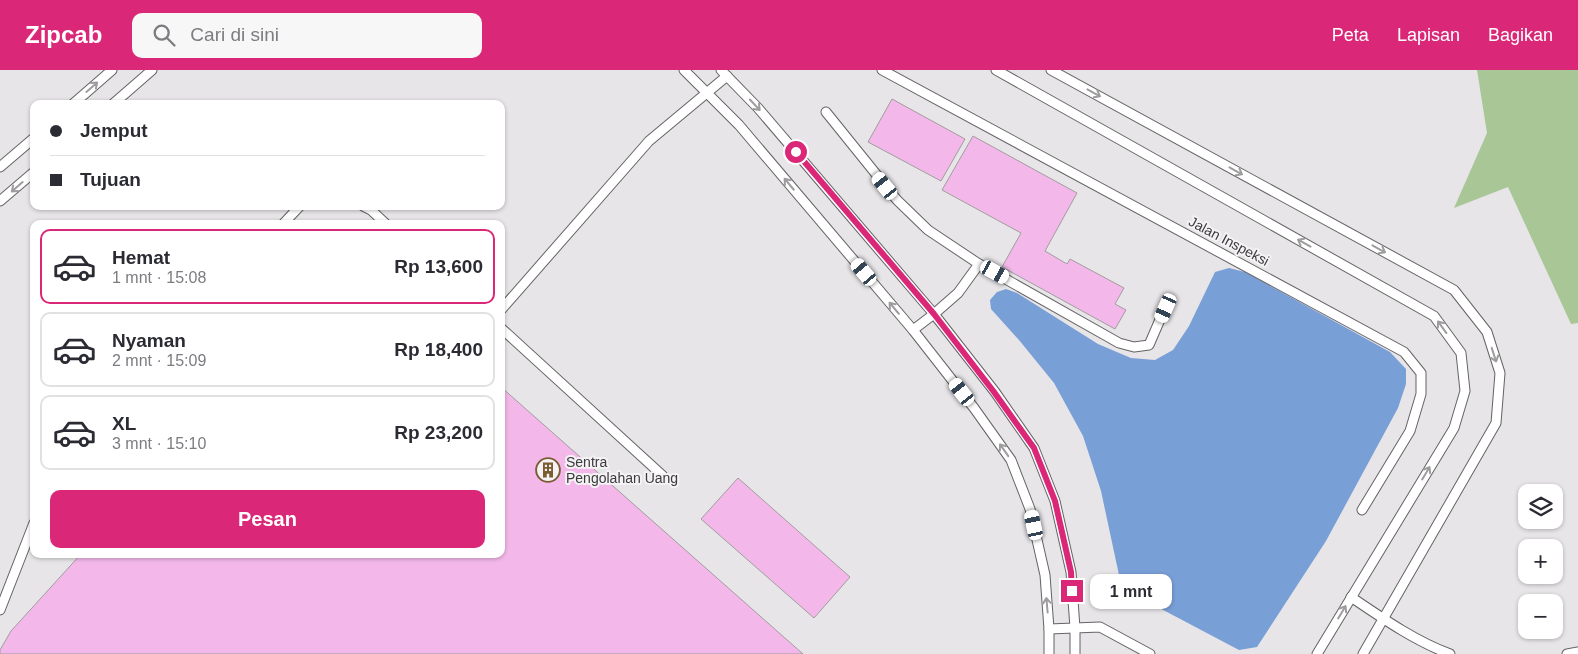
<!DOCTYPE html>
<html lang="id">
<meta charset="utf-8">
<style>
:root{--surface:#fff;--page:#f7f7f7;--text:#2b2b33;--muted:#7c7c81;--line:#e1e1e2;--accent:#db2777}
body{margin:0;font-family:Helvetica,sans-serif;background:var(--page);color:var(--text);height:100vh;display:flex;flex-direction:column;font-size:19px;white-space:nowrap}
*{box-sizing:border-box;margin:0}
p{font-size:16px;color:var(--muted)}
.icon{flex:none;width:28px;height:28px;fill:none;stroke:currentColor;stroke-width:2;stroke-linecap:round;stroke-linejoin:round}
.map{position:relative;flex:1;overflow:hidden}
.sheet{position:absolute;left:30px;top:150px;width:475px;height:338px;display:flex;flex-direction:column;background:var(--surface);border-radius:10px;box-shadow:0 1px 4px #0004}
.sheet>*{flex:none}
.banner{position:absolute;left:30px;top:30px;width:475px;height:110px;border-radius:10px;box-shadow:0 1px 4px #0004;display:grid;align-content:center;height:110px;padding:0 20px;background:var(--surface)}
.tools{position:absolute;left:1518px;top:414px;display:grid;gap:10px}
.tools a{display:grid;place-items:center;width:45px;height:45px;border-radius:10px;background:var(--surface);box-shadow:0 1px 4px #0004;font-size:25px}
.end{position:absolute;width:22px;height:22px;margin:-11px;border:6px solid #db2777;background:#fff;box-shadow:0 0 0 2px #fff}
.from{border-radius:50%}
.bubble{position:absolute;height:35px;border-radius:10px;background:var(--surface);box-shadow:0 1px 4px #0004;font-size:16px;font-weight:700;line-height:35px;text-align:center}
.car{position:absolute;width:15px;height:30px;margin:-15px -8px;border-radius:6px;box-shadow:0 0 4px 1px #0007;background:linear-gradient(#fff 24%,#345 0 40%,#fff 0 76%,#345 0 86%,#fff 0)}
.banner b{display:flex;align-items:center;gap:18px;height:48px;font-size:19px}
.banner b+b{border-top:1px solid var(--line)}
.banner i{width:12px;height:12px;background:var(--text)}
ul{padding:9px 0 0;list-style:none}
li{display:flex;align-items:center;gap:15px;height:75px;margin:0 10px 8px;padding:0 10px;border:2px solid var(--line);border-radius:10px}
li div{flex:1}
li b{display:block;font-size:19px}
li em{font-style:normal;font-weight:700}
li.active{border-color:var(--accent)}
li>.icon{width:45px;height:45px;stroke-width:1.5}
.button{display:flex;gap:10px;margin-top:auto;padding:10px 20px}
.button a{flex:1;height:58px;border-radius:10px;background:var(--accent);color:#fff;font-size:20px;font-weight:700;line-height:58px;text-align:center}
header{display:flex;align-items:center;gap:30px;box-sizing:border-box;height:70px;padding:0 25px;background:var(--accent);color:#fff}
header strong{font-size:24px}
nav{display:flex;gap:28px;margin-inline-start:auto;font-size:18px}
.search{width:350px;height:45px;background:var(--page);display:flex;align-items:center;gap:12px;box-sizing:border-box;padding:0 18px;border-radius:10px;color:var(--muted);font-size:19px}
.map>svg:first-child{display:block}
</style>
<header>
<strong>Zipcab</strong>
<div class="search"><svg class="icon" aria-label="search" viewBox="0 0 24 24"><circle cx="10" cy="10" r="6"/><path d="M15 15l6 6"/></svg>Cari di sini</div>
<nav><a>Peta</a><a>Lapisan</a><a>Bagikan</a></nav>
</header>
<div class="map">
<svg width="1578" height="584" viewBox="0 0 1578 584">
<rect width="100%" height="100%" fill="#e7e5e8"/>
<!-- green -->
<path fill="#a9c697" d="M1477 0H1578V253L1571 254 1508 117 1454 138 1487 63Z"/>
<!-- water -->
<path fill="#799fd7" d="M1229 198 1245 202 1390 282 1406 299V314L1398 338 1326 471 1257 577 1239 580 1131 523 1119 505 1101 421 1083 366 1054 313 1019 270 991 239 990 230 997 222 1006 219 1017 223 1098 274 1131 288 1155 290 1173 280 1189 256 1215 202Z"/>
<!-- building -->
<g fill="#f3b8e9" stroke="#a09d9f">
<path d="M892 29 965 69 941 111 868 72Z"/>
<path d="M973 66 1077 123 1045 181 1067 194 1070 189 1124 218 1115 234 1126 240 1115 259 1002 197 1021 163 942 120Z"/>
<path d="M501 317 803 584H0V580L11 561 81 484H501Z"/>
<path d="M738 408 850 507 814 548 701 449Z"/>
</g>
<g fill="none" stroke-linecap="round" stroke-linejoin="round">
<!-- service casing -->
<g stroke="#656365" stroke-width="11">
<g id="service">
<path d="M684 0 739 55 913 260 974 338 1011 390 1030 439 1045 505 1049 559V584"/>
<path d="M721 0 758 38 934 244 995 322 1034 378 1055 431 1071 502 1075 558V584"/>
<path d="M882 0 1404 282 1421 303V324L1410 361 1362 440"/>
<path d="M996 0 1434 246 1461 283 1465 321 1454 358 1317 584"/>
<path d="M1051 0 1454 220 1487 262 1500 303 1496 353 1363 584"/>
<path d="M73 34 112 0"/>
<path d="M113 34 152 0"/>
<path d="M826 42 897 130 928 160 979 194 1119 273 1134 277 1149 275 1165 238"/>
<path d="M0 97 34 68"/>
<path d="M0 131 34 102"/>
<path d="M363 136 371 140 386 154"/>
<path d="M283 154 300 136"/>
<path d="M501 240 649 71 727 6"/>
<path d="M501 258 663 406"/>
<path d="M913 260 934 244 958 223 979 194"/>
<path d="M1351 527C1382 548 1415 571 1450 584"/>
<path d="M0 540 34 453"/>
<path d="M1049 559 1100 557 1150 584"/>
<path d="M1567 584 1578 582"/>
</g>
</g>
<!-- service -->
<use href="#service" stroke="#fff" stroke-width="9"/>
</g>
<!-- one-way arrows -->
<defs><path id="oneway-shaft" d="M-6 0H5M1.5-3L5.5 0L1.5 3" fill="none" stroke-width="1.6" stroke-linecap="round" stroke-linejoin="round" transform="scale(1.25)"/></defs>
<g stroke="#9e9d9e">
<use href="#oneway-shaft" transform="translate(92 17) rotate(-41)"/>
<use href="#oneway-shaft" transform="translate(1094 23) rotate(29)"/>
<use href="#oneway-shaft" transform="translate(755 35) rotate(47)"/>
<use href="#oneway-shaft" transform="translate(1236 101) rotate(29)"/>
<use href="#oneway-shaft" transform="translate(789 114) rotate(-130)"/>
<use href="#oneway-shaft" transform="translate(17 117) rotate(139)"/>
<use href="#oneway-shaft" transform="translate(1304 173) rotate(-151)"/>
<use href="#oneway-shaft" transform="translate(1379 179) rotate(29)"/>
<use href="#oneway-shaft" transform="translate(894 238) rotate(-130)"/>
<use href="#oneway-shaft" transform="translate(1442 257) rotate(-126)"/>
<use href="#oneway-shaft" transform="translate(1494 285) rotate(72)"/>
<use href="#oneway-shaft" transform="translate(1004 380) rotate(-125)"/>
<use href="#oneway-shaft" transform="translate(1426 403) rotate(-59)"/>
<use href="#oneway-shaft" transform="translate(1047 535) rotate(-95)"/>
<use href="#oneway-shaft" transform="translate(1342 542) rotate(-59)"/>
</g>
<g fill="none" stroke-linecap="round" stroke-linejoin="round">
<!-- route -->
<path stroke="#db2777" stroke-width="6" d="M796 82 934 244 994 322 1034 378 1055 431 1071 502 1072 521"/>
</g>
<!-- icons -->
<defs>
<g id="building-ring" transform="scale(1.25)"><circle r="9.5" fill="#f5f2f5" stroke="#7a5c30" stroke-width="1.5"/><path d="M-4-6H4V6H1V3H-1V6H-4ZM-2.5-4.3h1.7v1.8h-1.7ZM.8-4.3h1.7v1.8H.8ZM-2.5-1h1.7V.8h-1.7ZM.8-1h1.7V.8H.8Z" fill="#7a5c30"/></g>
</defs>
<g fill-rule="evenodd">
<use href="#building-ring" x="548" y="400"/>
</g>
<g text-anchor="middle" stroke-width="4" stroke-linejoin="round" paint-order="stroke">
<!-- street labels -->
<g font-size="14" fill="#3c3b3c" stroke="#f5f2f5">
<text transform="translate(1229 171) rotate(28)" y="5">Jalan Inspeksi</text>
</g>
<!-- poi labels -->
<g font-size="14" fill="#3c3b3c" stroke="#f5f2f5" text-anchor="start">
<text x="566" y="397">Sentra<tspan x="566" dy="16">Pengolahan Uang</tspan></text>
</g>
</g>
</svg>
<div class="tools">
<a><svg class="icon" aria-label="layers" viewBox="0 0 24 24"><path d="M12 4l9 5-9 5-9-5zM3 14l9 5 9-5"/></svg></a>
<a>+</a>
<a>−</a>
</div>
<i class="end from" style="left:796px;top:82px"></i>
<i class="end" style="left:1072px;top:521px"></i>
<div class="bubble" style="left:1090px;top:504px;width:82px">1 mnt</div>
<i class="car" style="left:885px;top:116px;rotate:321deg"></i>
<i class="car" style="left:864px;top:202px;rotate:320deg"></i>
<i class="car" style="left:995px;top:202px;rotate:119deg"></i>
<i class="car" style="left:1166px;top:238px;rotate:204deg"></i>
<i class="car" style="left:962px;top:322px;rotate:322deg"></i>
<i class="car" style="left:1034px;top:455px;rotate:348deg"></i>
<div class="banner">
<b><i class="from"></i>Jemput</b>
<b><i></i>Tujuan</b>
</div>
<section class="sheet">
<ul>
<li class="active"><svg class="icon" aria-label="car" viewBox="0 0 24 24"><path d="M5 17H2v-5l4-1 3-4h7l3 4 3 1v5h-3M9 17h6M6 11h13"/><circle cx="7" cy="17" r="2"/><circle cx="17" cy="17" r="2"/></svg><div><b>Hemat</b><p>1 mnt · 15:08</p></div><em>Rp 13,600</em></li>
<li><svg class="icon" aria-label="car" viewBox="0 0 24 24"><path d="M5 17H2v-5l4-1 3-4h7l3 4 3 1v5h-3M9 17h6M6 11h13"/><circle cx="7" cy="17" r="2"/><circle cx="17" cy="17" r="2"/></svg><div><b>Nyaman</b><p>2 mnt · 15:09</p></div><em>Rp 18,400</em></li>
<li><svg class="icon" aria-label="car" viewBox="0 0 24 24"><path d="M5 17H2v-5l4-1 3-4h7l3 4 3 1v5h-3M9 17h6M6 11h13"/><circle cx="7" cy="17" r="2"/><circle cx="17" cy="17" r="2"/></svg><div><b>XL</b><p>3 mnt · 15:10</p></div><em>Rp 23,200</em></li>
</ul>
<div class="button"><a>Pesan</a></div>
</section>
</div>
